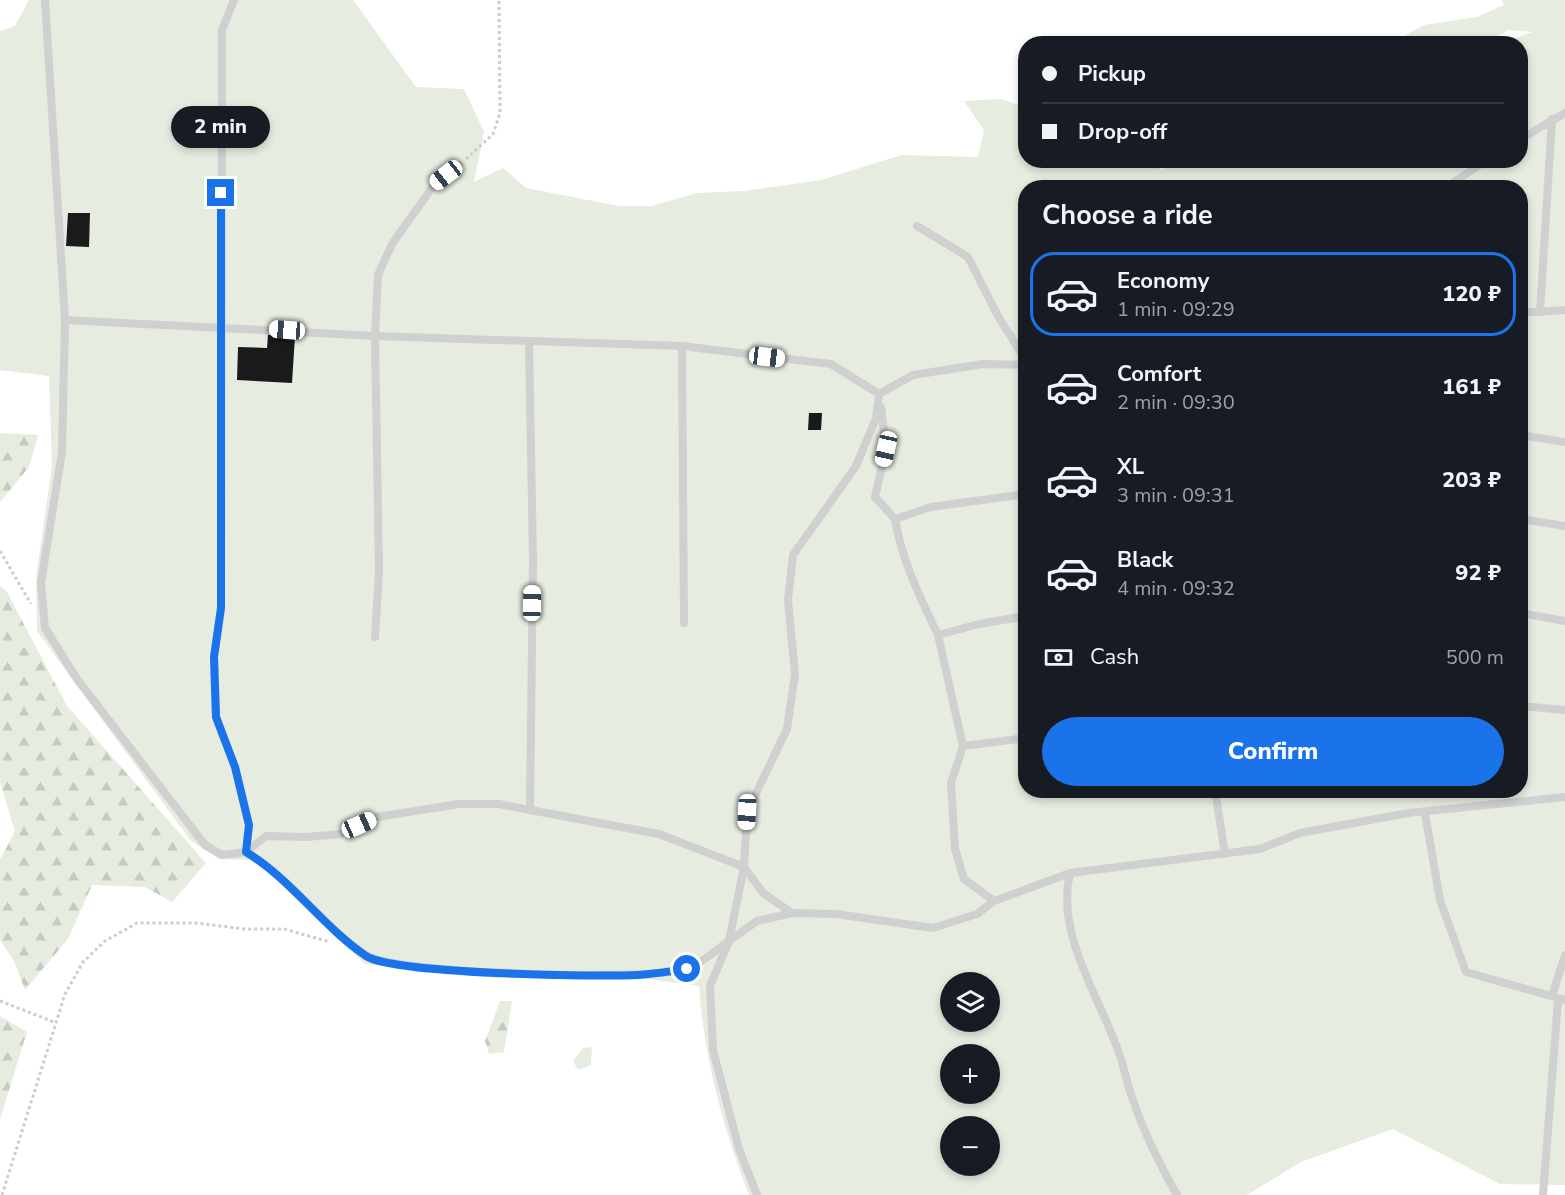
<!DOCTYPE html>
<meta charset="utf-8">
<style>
:root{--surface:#171b24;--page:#242831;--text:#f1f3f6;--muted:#9ea1a6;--line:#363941;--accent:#1a73e8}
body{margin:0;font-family:"Nunito Sans",sans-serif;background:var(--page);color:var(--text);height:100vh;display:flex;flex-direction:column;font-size:22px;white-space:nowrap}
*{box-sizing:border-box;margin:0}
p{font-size:20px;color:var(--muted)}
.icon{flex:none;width:33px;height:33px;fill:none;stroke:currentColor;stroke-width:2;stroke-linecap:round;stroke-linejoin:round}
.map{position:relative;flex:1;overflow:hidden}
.drawer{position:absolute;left:1018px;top:180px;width:510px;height:618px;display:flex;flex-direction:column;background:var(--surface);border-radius:24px;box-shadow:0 3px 9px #0003}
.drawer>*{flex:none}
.top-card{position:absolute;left:1018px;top:36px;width:510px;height:132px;border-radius:24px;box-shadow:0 3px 9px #0003;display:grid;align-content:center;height:132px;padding:0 24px;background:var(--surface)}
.controls{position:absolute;left:940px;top:972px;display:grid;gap:12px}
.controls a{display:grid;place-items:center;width:60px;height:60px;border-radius:50%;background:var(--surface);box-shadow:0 3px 9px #0003;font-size:30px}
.end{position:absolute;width:27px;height:27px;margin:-14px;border:8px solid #1a73e8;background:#fff;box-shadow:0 0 0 3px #fff}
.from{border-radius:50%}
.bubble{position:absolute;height:42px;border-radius:21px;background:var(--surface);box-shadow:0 3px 9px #0003;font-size:20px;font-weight:800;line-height:42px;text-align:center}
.car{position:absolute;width:18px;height:36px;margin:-18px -9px;border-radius:8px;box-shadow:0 0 4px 2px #0007;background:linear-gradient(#fff 24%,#345 0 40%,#fff 0 76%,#345 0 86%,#fff 0)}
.top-card b{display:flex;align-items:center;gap:21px;height:57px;font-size:22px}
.top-card b+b{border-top:2px solid var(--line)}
.top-card i{width:15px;height:15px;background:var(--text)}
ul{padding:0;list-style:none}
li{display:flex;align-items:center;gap:18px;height:84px;margin:0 12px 9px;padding:0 12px;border:3px solid transparent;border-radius:24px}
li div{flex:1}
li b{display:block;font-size:22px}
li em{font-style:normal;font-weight:800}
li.selected{border-color:var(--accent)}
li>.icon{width:54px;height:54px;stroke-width:1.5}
h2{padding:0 24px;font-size:27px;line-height:72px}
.pay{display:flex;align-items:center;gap:15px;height:66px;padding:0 24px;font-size:22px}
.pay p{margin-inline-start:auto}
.action{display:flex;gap:12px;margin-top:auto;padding:12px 24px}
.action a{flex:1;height:69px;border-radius:36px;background:var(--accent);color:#fff;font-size:24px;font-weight:800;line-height:69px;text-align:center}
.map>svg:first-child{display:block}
</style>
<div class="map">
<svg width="1565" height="1195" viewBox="0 0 1565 1195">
<defs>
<pattern id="forest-firs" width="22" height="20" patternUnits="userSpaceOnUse" patternTransform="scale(1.5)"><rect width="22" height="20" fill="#e6ecdf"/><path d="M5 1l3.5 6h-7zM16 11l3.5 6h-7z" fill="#c6cbc0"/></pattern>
</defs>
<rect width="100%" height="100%" fill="#fff"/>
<!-- forest -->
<g fill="url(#forest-firs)">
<path d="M0 433 38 435 29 467 0 502Z"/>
<path d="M0 586 7 592 67 706 206 863 172 902 145 887 92 885 68 939 25 990 14 961 0 940V860L15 831 0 782Z"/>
<path d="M500 1001H512L504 1052 489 1054 485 1041Z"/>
<path d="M0 1016 27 1032 0 1119Z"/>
<path d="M592 1047 591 1065 578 1070 573 1061 583 1048Z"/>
</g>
<!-- green -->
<path fill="#e6ecdf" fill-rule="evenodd" d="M29 0H353L416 87 464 89 484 132 474 182 503 168 526 188 619 206H652L697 193 744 191 821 180 902 155 978 157 984 130 964 101 1001 99 1026 108V160L1167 161 1158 172 1181 160H1521V44L1501 43 1533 32 1508 30 1486 43H1392L1424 25 1477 17 1504 5 1502 0H1565V1185L1500 1184 1393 1129 1301 1162 1247 1195H749C723 1129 704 1057 699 986L640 978H498L365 964 255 860 219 859 191 841 37 631 36 577 52 466 49 376 0 370V31L15 26ZM1026 188H1521V790H1026ZM951 982H990V1022H951ZM951 1054H990V1094H951ZM951 1126H990V1166H951Z"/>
<!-- building -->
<g fill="#1a1a1a">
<path d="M68 213H90L89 247 66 246Z"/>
<path d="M268 335 295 336 292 383 237 380 238 347 267 348Z"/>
<path d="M809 413H822L821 430H808Z"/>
</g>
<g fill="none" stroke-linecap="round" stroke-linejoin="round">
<!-- path -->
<g stroke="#cdcdcd" stroke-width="3" stroke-dasharray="3 3" stroke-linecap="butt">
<path d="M466 159 493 134 500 113 499 0"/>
<path d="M0 551 31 604"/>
<path d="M0 1001 54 1022"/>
<path d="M2 1195 65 994 83 962 105 941 137 923H196L245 929H284L330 942"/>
</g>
<!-- service -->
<g stroke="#d0d0d0" stroke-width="8">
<path d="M45 0 65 320 62 452 41 583 45 628 77 679 205 845 222 855 246 852 249 825 235 767 216 717 214 657 221 608 222 30 234 0"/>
<path d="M1521 139 1565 113"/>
<path d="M1445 188 1487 160"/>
<path d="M917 226 968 257 998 316 1026 361"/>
<path d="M1540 312 1552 119"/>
<path d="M1521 313 1565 310"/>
<path d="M65 320 375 336 682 346 831 364 879 394 913 375 983 364 1026 365"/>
<path d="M529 341 533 560 530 810 659 834 744 867 747 812 787 729 795 674 788 600 793 555 856 466 876 418 879 394"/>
<path d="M682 346 684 623"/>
<path d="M881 407 886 449 875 497 895 519"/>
<path d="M1521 435 1565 442"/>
<path d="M1521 519 1565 526"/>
<path d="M1521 613 1565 621"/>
<path d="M938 635C920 597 902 561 895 519L931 507 1026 494"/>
<path d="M375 637 379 571 375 336 378 275 392 244 434 185 459 165"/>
<path d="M1521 706 1565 710"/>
<path d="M963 746 938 635 979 624 1026 616"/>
<path d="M1215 790 1225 854"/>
<path d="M530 810 499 804H459L377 817 341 834 306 837 266 836 246 852C293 880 322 926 366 955 394 974 652 981 687 969 701 964 716 950 729 941L744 867 763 893 792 913"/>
<path d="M1425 813 1440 900 1466 972 1565 1000"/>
<path d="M1070 873C1055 936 1101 998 1120 1056 1125 1070 1127 1085 1133 1100 1144 1133 1160 1165 1177 1195"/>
<path d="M994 901 964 879 955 849 951 783 963 746 1026 738"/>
<path d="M1552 996 1565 955"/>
<path d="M757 1195 739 1149 713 1050 710 986 729 941 757 921 792 913 836 914 933 928 977 914 994 901 1070 873 1260 849 1300 833 1408 813 1565 797"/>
<path d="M1543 1195 1558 1000"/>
</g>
</g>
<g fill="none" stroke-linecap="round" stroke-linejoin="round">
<!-- route -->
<path stroke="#1a73e8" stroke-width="8" d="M221 193V608L214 657 216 717 235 767 249 825 246 852C292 880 322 926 366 956 395 974 595 977 638 975 654 974 671 971 687 969"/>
</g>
</svg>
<div class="controls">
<a><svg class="icon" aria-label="layers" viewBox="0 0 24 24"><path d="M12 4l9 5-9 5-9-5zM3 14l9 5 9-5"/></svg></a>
<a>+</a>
<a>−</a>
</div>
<i class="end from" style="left:687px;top:969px"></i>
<i class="end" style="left:221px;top:193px"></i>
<div class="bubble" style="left:171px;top:106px;width:99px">2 min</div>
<i class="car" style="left:446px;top:175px;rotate:232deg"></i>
<i class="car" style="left:287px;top:330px;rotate:274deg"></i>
<i class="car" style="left:767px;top:357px;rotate:97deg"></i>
<i class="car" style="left:886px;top:449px;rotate:193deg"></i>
<i class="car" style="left:532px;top:603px;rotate:1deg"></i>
<i class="car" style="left:747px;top:812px;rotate:183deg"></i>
<i class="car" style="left:359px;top:825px;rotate:66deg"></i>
<div class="top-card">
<b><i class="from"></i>Pickup</b>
<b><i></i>Drop-off</b>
</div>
<section class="drawer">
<h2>Choose a ride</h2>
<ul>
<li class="selected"><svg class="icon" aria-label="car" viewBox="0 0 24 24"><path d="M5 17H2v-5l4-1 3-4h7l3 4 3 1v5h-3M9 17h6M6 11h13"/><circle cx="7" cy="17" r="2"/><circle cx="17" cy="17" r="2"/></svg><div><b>Economy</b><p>1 min · 09:29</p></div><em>120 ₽</em></li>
<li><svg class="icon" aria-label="car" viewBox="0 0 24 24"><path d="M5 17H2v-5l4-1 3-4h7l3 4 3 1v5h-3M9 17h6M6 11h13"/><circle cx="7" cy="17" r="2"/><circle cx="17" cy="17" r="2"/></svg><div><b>Comfort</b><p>2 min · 09:30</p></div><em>161 ₽</em></li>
<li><svg class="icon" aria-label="car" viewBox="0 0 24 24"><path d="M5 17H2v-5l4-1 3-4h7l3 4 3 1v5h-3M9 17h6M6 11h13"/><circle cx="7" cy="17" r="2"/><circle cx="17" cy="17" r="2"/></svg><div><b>XL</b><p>3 min · 09:31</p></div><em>203 ₽</em></li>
<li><svg class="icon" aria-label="car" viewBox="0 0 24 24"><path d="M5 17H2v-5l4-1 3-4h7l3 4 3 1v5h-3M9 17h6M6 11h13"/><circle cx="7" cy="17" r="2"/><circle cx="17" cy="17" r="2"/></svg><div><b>Black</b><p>4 min · 09:32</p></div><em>92 ₽</em></li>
</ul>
<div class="pay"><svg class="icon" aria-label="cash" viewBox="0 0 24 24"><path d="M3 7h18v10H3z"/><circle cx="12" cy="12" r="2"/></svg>Cash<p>500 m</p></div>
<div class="action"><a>Confirm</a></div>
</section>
</div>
